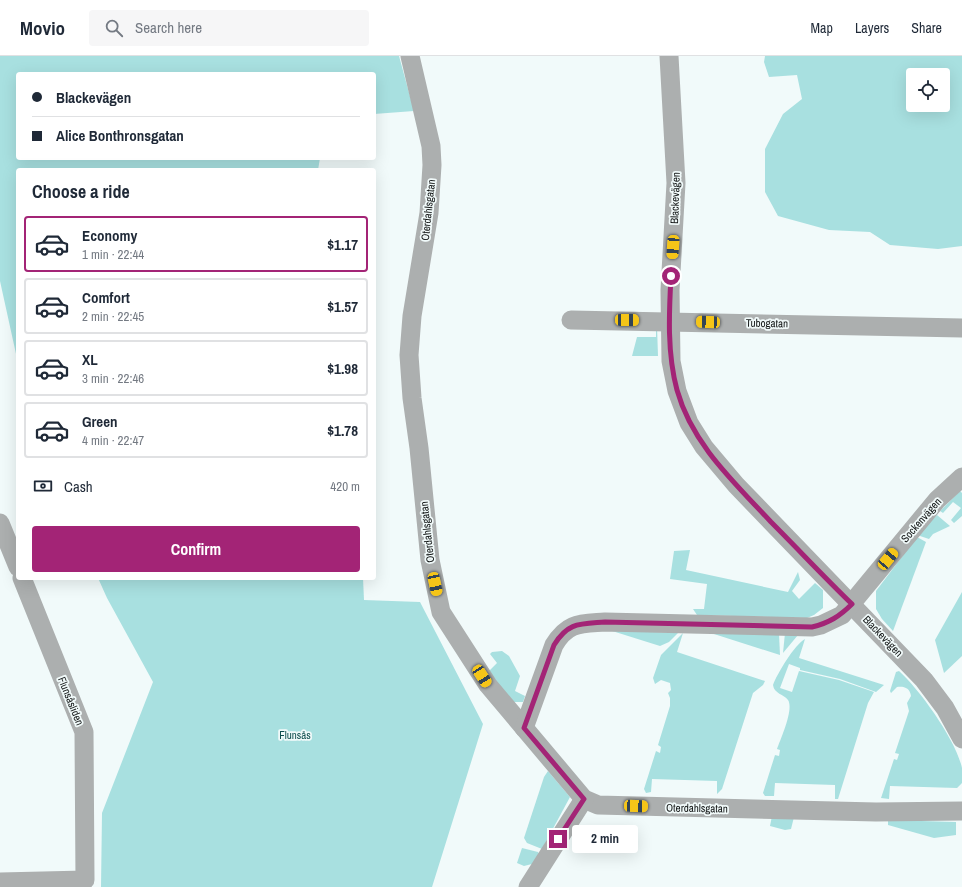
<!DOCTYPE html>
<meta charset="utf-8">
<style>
:root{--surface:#fff;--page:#f6f6f7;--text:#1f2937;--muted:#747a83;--line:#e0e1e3;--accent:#a32476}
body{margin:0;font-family:"Archivo Narrow",sans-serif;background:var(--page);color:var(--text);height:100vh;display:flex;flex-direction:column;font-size:15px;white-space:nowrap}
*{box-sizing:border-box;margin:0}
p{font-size:13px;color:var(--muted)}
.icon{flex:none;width:22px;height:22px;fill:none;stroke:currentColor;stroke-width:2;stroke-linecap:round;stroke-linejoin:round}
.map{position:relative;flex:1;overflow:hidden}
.details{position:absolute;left:16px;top:112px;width:360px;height:412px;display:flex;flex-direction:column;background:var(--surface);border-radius:4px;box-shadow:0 4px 16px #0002}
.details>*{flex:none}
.banner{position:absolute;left:16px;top:16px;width:360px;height:88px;border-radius:4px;box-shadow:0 4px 16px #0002;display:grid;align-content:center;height:88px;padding:0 16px;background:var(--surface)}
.buttons{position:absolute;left:906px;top:12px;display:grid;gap:8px}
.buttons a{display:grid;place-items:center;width:44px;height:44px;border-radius:4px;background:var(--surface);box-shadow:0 4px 16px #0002;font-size:20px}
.end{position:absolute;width:18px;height:18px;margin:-9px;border:5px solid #a32476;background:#fff;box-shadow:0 0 0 2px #fff}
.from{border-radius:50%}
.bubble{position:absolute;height:28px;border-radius:4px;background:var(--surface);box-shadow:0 4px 16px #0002;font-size:13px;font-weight:700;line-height:28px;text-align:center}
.car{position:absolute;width:12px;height:24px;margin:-12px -6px;border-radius:5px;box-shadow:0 0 3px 1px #0007;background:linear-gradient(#f5c518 24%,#345 0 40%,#f5c518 0 76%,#345 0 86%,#f5c518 0)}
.banner b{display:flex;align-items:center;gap:14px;height:38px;font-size:15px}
.banner b+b{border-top:1px solid var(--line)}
.banner i{width:10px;height:10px;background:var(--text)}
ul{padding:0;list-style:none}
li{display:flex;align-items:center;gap:12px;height:56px;margin:0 8px 6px;padding:0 8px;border:2px solid var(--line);border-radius:4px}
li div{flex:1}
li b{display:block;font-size:15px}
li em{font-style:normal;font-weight:700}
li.selected{border-color:var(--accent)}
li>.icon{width:36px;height:36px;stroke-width:1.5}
h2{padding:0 16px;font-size:18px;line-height:48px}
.pay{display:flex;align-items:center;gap:10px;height:44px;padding:0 16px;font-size:15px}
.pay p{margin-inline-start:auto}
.primary-button{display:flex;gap:8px;margin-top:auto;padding:8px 16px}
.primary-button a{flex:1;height:46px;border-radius:4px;background:var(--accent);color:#fff;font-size:16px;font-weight:700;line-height:46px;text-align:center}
header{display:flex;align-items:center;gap:24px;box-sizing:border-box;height:56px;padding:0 20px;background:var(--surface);border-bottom:1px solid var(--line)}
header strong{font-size:19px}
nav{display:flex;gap:22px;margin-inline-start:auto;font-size:14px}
.search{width:280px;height:36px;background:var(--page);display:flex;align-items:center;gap:10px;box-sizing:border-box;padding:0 14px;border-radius:4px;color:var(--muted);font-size:15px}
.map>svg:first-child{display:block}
</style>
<header>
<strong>Movio</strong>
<div class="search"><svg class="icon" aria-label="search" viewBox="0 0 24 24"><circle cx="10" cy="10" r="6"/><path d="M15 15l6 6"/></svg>Search here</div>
<nav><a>Map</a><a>Layers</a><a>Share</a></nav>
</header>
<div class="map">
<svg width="962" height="831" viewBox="0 0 962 831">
<rect width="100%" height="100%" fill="#f1fafa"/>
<!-- green -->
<g fill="#a8e0e0" fill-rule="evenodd">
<path d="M0 0H399L414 55 374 58V18H18V102H320L318 114H18V307L0 225Z"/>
<path d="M765 0H962V190L938 193 890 189 870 176 829 174 778 160 765 136V93L783 58 802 43 797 19 769 21 764 6ZM913 19H943V49H913Z"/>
<path d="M657 270 658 300H632L637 281H656V271Z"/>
<path d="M960 435 962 437V460L954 467 951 464 961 452 953 446 943 457 940 455Z"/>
<path d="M937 459 950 470 933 478 929 483 917 479Z"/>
<path d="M917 481 926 486 893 575 882 563 876 553V535Z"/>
<path d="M690 494 686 514 788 536 798 516 800 524 792 535 799 543 815 527 823 534V552L814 559 807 562 697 559 693 553H704L707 528 670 523 674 495Z"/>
<path d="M98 522H363L364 544 420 546 483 668 432 831H101L102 757 153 626 107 542Z"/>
<path d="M962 536V600L944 617 935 584Z"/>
<path d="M609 574 678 577 669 586 660 590Z"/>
<path d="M712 576 779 578 780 599 714 578Z"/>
<path d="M683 577 677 596 765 625 763 629 753 637 722 733 717 738V725L652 723 651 736 646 737 644 733 656 695 660 697 661 691 658 689 670 650V642L668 637 671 634 670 627 661 624 655 628 653 622 661 599Z"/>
<path d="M785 577 798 579 783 597Z"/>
<path d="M805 583 799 602 884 629 876 636 840 623 800 614V612L789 608 780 632 792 636 799 615 839 624 874 636 868 647 838 743H835V729L775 727 774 740H765L763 737 775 699 779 700 780 694 777 693C781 682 794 653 788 644 784 638 774 638 773 629 777 618 795 588 805 583Z"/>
<path d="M502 595 509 600 520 620 515 635 525 640 523 646H514L488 616 497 607 490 598 492 596Z"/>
<path d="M899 615C920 634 956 684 962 712 962 717 962 723 962 727L957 732 890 730 889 743 881 742 894 703 897 704 899 698 895 697 909 655 907 647 911 640C910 632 904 630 897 631L891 637 890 635 896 616Z"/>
<path d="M548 715 570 741 542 793 527 787 524 782 544 721Z"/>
<path d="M772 760 794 761 791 773 785 774 770 770Z"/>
<path d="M888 764 956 766V779L934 782 888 769Z"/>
<path d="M522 792 538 796 539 798 532 808 524 810 517 807Z"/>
</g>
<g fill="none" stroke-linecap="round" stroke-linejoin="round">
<!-- minor -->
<g stroke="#acafaf" stroke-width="19">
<path d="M410 0 431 90 432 109 429 157 412 260 409 299 412 342 419 392 430 504 441 556 488 629 584 743 598 749 876 756 962 755"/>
<path d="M669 0 676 127 670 234 671 305 677 335 689 367 704 391 736 429 924 624 945 652 962 683"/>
<path d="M571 264 962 272"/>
<path d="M0 467 18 511"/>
<path d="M524 672 554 589C568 566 580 568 605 566L812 571 821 569 842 559 937 444 962 421"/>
<path d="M0 826 85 824 84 676 22 522"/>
<path d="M528 831 584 743"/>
</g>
</g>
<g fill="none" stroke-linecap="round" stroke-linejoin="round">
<!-- route -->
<path stroke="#a32476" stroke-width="5" d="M558 783 584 743 524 672 554 589C568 566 580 568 605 566L812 571C829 567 840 560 852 548 824 521 798 493 771 466 734 426 692 388 677 334 667 297 669 257 671 220"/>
</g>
<g text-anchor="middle" stroke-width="3.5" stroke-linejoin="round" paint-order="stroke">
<!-- street labels -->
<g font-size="11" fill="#111414" stroke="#f1fafa">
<text transform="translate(675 142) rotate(-88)" y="4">Blackevägen</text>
<text transform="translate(428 154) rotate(-84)" y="4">Oterdahlsgatan</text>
<text transform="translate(767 267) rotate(1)" y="4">Tubogatan</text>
<text transform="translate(921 464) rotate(-49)" y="4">Sockenvägen</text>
<text transform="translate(427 476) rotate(-96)" y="4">Oterdahlsgatan</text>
<text transform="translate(883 580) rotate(46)" y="4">Blackevägen</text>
<text transform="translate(71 645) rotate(68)" y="4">Flunsåsliden</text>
<text transform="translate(697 752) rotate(1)" y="4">Oterdahlsgatan</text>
</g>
<!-- park labels -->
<g font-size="11" fill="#0e4e4e" stroke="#f1fafa">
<text x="295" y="683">Flunsås</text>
</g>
</g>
</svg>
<div class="buttons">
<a><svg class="icon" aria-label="locate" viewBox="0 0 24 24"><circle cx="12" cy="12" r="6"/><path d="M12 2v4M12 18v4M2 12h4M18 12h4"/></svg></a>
</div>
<i class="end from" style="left:671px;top:220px"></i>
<i class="end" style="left:558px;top:783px"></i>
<div class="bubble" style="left:572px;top:769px;width:66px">2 min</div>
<i class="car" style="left:673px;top:191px;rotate:184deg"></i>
<i class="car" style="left:627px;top:264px;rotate:91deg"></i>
<i class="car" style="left:708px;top:266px;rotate:272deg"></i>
<i class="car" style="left:888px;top:503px;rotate:40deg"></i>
<i class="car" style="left:435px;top:528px;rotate:168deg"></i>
<i class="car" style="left:482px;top:620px;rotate:147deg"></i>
<i class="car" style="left:636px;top:750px;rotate:92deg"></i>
<div class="banner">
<b><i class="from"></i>Blackevägen</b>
<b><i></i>Alice Bonthronsgatan</b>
</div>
<section class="details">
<h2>Choose a ride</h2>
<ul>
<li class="selected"><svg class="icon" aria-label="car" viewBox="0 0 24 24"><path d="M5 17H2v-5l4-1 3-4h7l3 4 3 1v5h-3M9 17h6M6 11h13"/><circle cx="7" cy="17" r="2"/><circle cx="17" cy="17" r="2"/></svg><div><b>Economy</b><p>1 min · 22:44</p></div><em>$1.17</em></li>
<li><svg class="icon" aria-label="car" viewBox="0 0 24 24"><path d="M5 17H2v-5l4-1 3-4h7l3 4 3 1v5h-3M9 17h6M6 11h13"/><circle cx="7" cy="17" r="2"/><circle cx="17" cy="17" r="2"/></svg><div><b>Comfort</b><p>2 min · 22:45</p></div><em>$1.57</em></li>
<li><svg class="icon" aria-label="car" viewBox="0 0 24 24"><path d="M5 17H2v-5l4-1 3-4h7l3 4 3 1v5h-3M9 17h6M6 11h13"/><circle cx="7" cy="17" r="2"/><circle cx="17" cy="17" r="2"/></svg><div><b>XL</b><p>3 min · 22:46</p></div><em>$1.98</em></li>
<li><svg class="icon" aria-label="car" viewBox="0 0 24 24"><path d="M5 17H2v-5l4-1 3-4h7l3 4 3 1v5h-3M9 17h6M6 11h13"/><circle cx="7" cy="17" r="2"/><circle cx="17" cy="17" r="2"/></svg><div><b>Green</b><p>4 min · 22:47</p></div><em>$1.78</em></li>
</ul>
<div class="pay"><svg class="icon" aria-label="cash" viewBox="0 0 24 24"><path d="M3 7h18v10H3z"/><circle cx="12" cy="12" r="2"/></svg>Cash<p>420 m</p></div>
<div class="primary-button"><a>Confirm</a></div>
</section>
</div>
